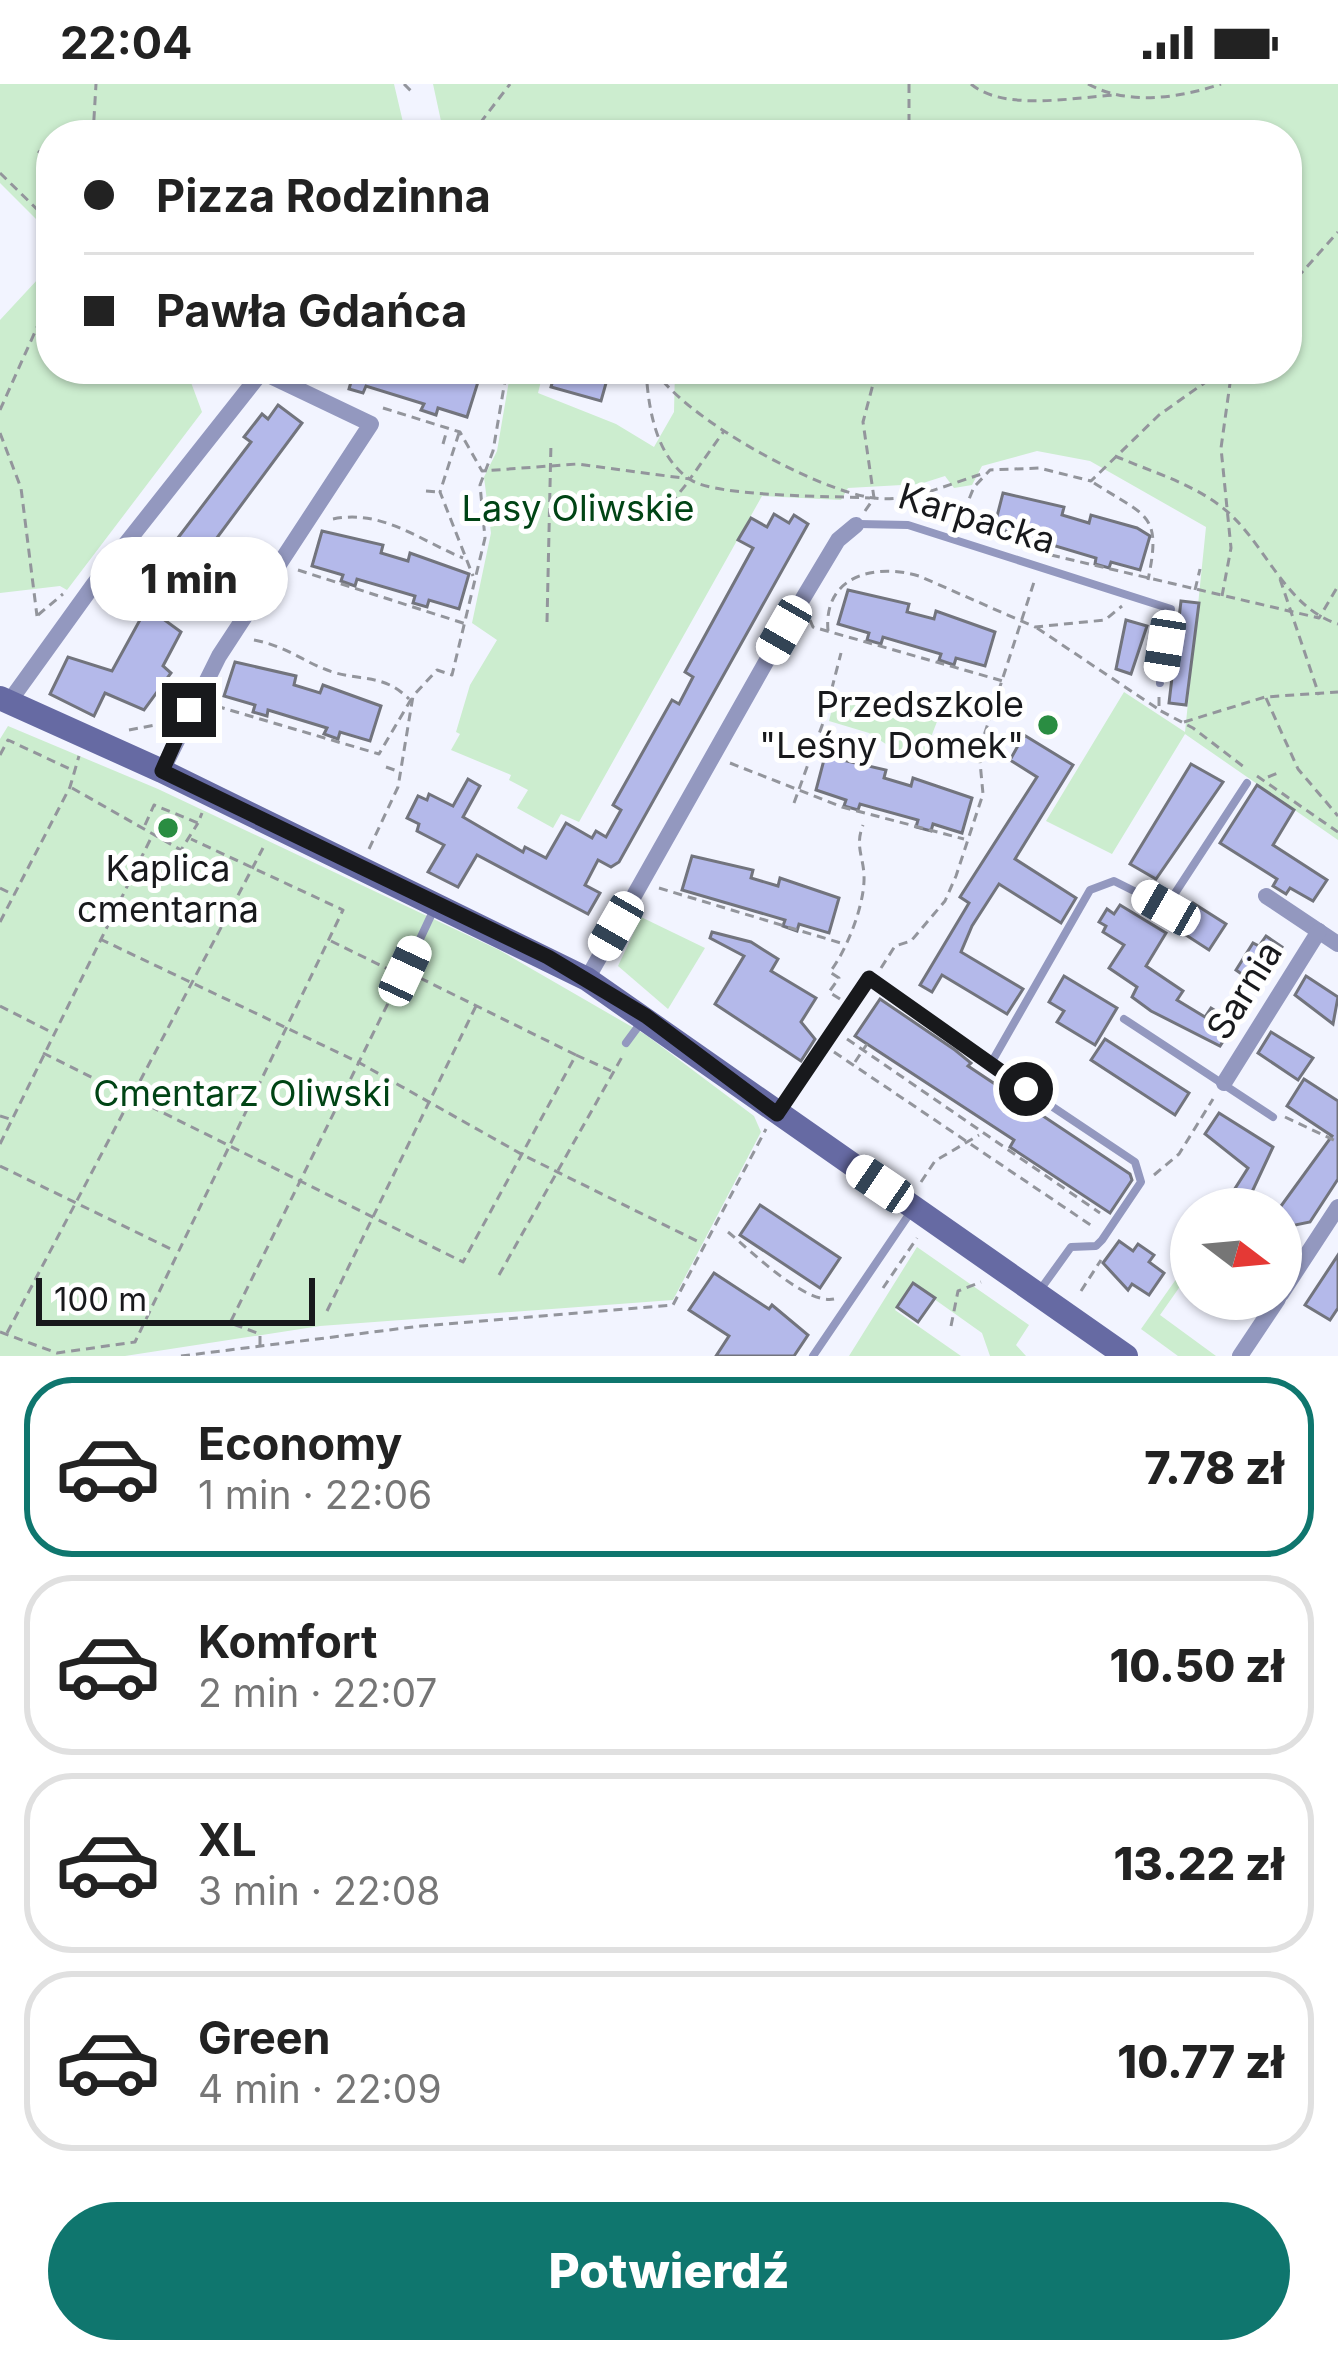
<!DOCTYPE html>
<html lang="pl">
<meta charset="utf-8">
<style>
:root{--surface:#fff;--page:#f6f6f6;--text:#222;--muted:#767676;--line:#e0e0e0;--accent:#0f766e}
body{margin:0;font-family:Inter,sans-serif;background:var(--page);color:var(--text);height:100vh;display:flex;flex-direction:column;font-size:45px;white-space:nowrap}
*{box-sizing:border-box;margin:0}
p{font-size:39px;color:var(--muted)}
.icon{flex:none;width:66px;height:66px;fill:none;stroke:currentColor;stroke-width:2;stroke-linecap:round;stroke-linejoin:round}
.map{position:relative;height:1272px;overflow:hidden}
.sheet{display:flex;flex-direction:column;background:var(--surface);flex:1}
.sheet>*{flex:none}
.banner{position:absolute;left:36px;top:36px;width:1266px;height:264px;border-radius:48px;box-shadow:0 3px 9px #0004;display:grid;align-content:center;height:264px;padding:0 48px;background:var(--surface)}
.needle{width:78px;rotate:106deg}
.controls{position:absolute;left:1170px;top:1104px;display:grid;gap:24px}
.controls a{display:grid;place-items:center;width:132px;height:132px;border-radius:50%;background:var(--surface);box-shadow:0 3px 9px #0004;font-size:60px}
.scale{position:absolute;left:36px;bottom:30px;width:279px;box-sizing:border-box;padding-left:12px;border:6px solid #18191c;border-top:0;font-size:33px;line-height:42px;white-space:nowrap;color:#18191c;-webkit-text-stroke:9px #fff;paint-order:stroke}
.end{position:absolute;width:54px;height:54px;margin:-27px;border:15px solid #18191c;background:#fff;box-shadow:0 0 0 6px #fff}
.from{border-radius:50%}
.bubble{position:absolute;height:84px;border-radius:42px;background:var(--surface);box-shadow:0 3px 9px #0004;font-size:39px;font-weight:800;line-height:84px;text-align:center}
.car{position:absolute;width:36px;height:72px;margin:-36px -18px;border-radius:15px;box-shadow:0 0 9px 3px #0007;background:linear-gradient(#fff 24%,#345 0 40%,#fff 0 76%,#345 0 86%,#fff 0)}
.banner b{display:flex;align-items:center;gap:42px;height:114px;font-size:45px}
.banner b+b{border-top:3px solid var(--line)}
.banner i{width:30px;height:30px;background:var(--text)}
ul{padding:21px 0 0;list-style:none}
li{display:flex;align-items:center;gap:36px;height:180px;margin:0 24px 18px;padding:0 24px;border:6px solid var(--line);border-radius:48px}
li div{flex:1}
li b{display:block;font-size:45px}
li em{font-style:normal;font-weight:800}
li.selected{border-color:var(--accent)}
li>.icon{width:108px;height:108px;stroke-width:1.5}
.button{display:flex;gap:24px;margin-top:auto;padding:24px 48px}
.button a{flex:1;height:138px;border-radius:72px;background:var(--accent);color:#fff;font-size:48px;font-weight:800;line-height:138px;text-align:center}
.status{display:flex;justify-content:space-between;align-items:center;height:84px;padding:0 60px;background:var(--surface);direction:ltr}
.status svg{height:33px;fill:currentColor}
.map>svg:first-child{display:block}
</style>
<div class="status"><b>22:04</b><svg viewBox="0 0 49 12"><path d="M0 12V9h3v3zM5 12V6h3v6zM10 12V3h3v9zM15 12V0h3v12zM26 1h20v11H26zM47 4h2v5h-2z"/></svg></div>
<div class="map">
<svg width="1338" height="1272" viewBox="0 0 1338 1272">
<rect width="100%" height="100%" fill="#f2f4ff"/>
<!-- green -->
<g fill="#ccedcf">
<path d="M0 0H394L406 51H51V150L0 99Z"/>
<path d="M433 0H1338V756L1185 650 1112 770 1046 737 1124 608 1185 648 1206 443 1090 377 1037 367 982 382 972 401 954 404 945 392 920 400 848 404 841 416 762 412 579 738 561 730 553 744 517 724 528 706 509 696 511 691 451 666 460 650 456 648 470 601 497 556 472 539 491 449 484 393 497 367 511 285H544L538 309 616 340 654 363 674 328 675 285H1287V51H486L470 41 462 51H444Z"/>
<path d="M51 181V285H186L202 328 67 506 60 502 0 509V236Z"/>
<path d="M836 609 938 635 926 666 901 670 869 649 829 637Z"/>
<path d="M8 642 158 705 499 866 646 951 754 1032 761 1048 673 1216 320 1242 125 1272H0V655Z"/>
<path d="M641 833 705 864 668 925 618 882Z"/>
<path d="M917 1163 1029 1241 1016 1261 1026 1272H990L982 1249 913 1200 895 1226 961 1272H849Z"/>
<path d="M1191 1174V1207L1181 1201 1160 1231 1216 1272H1178L1141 1245Z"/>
</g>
<!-- building -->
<g fill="#b4b9ea" stroke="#72747d" stroke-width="3">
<path d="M321 285H445L478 298 467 333 438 324 436 331 421 326 424 320 366 302 363 309 349 305 351 298Z"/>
<path d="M556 285H610L601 317 551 303Z"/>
<path d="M278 321 302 339 159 532 181 548 163 582 171 589 144 626 105 609 94 632 50 610 68 573 112 587 152 514 139 505 251 358 244 353 262 330 268 335Z"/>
<path d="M1003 409 1064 423 1062 431 1089 439 1091 431 1137 444 1150 452 1140 486 1111 478 1109 484 1095 480 1096 474 1039 457 1036 463 1022 459 1024 452 994 444Z"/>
<path d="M774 430 789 439 794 431 808 440 619 778 611 783 598 776 585 801 600 809 588 830 477 771 458 803 428 788 444 761 417 747 419 740 407 734 418 712 427 716 429 710 453 722 468 695 480 702 463 733 523 768 525 763 546 774 566 739 592 754 596 747 606 753 621 726 613 721 672 616 679 620 693 593 685 588 753 464 738 456 751 434 767 443Z"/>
<path d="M322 447 383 461 381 469 408 477 410 469 469 490 459 525 429 516 427 523 413 519 415 512 357 495 355 502 341 497 343 491 312 482Z"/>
<path d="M848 506 909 520 907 528 934 535 936 527 995 548 985 582 956 574 954 581 939 576 941 570 883 553 881 560 867 556 869 549 838 540Z"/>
<path d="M1181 517 1199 519 1186 621 1169 619Z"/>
<path d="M1126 536 1147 542 1131 590 1116 585Z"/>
<path d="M235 578 296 592 294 601 320 609 323 601 381 622 370 657 340 648 338 655 324 650 327 644 268 626 267 632 253 628 255 621 224 612Z"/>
<path d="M1024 651 1073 681 1015 775 1076 814 1061 839 999 800 972 842 961 868 1023 905 1007 930 942 891 932 908 920 901 969 819 960 813 1037 693 1010 676Z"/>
<path d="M825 672 886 686 884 694 911 702 913 694 972 714 962 749 933 740 931 747 916 743 918 736 860 720 858 726 844 722 846 716 816 706Z"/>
<path d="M1191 680 1223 698 1156 795 1130 780Z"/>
<path d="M1257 701 1294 726 1273 761 1327 796 1313 817 1290 804 1286 810 1273 802 1277 795 1220 759Z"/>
<path d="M692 772 753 786 751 794 778 802 780 794 839 814 829 849 799 840 797 847 783 842 785 836 682 806Z"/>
<path d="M1193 819 1226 840 1209 866 1172 842Z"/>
<path d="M1120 821 1166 849 1146 882 1183 907 1177 916 1205 933 1211 924 1235 939 1220 962 1151 927 1132 913 1137 903 1109 884 1124 861 1103 848 1106 842 1099 838 1107 825 1114 830Z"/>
<path d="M712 848 751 858 778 875 771 887 816 914 801 938 815 955 801 977 715 920 744 872 710 854Z"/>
<path d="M1266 852 1282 863 1259 902 1236 886 1253 859 1259 862Z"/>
<path d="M1064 892 1117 924 1095 961 1057 938 1064 927 1049 918Z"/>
<path d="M1306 892 1338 913 1333 940 1295 911Z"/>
<path d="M880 915 955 966 971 979 968 982 1130 1090 1132 1096 1110 1129 1010 1063 1014 1056 855 952Z"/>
<path d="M1271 948 1313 974 1298 996 1258 969Z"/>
<path d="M1105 955 1189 1009 1175 1031 1091 976Z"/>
<path d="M1304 995 1338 1017V1095L1310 1138 1281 1144V1122L1332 1052 1287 1022Z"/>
<path d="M1219 1029 1273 1063 1244 1125H1222L1248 1084 1205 1050Z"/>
<path d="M760 1121 840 1174 820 1204 740 1151Z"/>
<path d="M1119 1157 1133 1167 1138 1160 1154 1171 1149 1178 1164 1189 1149 1211 1132 1200 1128 1206 1103 1179Z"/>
<path d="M1338 1171V1224L1330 1236 1305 1221Z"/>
<path d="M714 1189 769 1225 772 1221 808 1251 794 1272H716L729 1252 689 1226Z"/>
<path d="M913 1199 935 1214 918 1238 897 1223Z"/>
</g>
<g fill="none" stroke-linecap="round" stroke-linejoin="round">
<!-- path -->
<g stroke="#93959c" stroke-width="3" stroke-dasharray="9 6" stroke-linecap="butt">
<path d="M404 0 411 7"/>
<path d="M909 0V51"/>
<path d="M971 0C1004 28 1076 13 1116 11"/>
<path d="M1088 0C1128 22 1180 14 1221 0"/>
<path d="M93 51 96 0"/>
<path d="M471 51 510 0"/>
<path d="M38 67 51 78"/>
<path d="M0 89 51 139"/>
<path d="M1287 205 1338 148"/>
<path d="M646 285C648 322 655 373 691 396 717 413 833 412 870 414"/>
<path d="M654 285C684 334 817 407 874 414 908 419 949 400 982 390"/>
<path d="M383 324 460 348 482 387 577 380 690 395 724 347"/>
<path d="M0 326 51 212"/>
<path d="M0 349 21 404 37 532"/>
<path d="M459 349 440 408 473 492"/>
<path d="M443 360 447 346"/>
<path d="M1115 372C1154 389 1202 402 1233 433 1268 467 1288 524 1338 540"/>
<path d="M1094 399C1147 433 1162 429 1148 496"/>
<path d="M426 407 438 408"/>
<path d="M865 427 874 414 863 338 877 285"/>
<path d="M661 431 689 397"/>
<path d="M333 435C382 425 419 456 463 474"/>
<path d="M958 442 974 403 990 386 1039 384 1091 397 1159 331 1224 285"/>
<path d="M1051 471 1319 534 1338 502"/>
<path d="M298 486 466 540"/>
<path d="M1280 495 1319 611"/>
<path d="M1195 506 1200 485"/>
<path d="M1222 512 1231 464 1221 364 1232 285"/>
<path d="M38 531 63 510"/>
<path d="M810 536 813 543 1003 597"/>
<path d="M547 538 551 358"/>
<path d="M1037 544 1158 625"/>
<path d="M828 547C823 491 876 479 919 492L1035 543 1105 536 1122 522"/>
<path d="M254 556C290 563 305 580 336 589 366 597 385 591 409 615"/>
<path d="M1159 613V626L1193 644 1244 683"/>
<path d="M1266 614 1298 685 1338 732"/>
<path d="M216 622 379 670 413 612"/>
<path d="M1184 638 1265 613 1338 608"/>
<path d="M129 646 166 639"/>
<path d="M0 671 8 656 72 686"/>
<path d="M730 679 842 723 964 755"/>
<path d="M386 683 400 688"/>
<path d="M1257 692 1338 748"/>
<path d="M1268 693 1280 688"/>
<path d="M72 704 181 766 198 739"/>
<path d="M794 719 823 639 841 569"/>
<path d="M145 741 154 721 198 739 202 729"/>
<path d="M369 765 398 703 413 612 437 586 452 591 485 454 480 401 493 367 507 285"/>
<path d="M0 804 14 811"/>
<path d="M659 804 844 860"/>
<path d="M0 838 70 703 79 672"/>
<path d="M100 855 358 978 523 1071 697 1157"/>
<path d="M331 857 392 887"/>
<path d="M881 884 895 862 911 857 945 817 956 792 983 710 979 667 1035 495"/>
<path d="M840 915 829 908 839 894 830 888C846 867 863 825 864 797 865 774 854 764 863 741"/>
<path d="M0 922 51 948"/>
<path d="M847 955 1100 1129"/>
<path d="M834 968 1095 1144"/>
<path d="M43 969 463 1178 576 971 420 894"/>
<path d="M576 971 611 987"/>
<path d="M855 978 867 960"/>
<path d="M0 1032 10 1035"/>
<path d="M1285 1033 1338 1058"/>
<path d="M0 1060 152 752"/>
<path d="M0 1082 173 1166"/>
<path d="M1154 1091 1179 1070 1213 1015"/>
<path d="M921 1098 935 1077 979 1051"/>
<path d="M728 1148C749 1165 805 1221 834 1215"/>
<path d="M499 1191 622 973"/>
<path d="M1190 1203H1191"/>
<path d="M883 1204 917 1154"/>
<path d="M1081 1207 1101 1176"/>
<path d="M1226 1215 1251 1224"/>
<path d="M327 1227 476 922"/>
<path d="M951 1242 958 1207 981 1198"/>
<path d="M0 1248 57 1269 135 1258 343 826 191 755"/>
<path d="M7 1249 263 764"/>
<path d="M260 1261V1250L230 1239 399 897"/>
<path d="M181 1272 421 1242 673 1221 766 1045"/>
</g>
<!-- lane -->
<g stroke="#9398bf" stroke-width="8">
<path d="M859 440 908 441 1171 525 1160 599"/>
<path d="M405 887 435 823"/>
<path d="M1124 935 1273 1033"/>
<path d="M626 959 643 936"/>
<path d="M990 981 1135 1078 1141 1098 1102 1156 1096 1162 1071 1163 1040 1206"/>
<path d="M781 1025 869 894 990 981 1090 806 1114 797 1166 823 1247 699"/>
<path d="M813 1272 910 1129"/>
</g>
<!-- street -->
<g stroke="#9398bf" stroke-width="16">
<path d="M9 618 94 500 264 285"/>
<path d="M162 687 219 572 371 340 262 288"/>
<path d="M1266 812 1338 860"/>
<path d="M587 895 784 546 838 456 856 441"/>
<path d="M1224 999 1319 847"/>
<path d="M1281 1210 1338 1123"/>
<path d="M1240 1272 1278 1215"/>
</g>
<!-- secondary -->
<path stroke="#666aa3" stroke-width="24" d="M0 614 162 687 587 895 1126 1272"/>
</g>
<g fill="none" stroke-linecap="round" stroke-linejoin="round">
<!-- route -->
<path stroke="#18191c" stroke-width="15" d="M189 626 162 687 548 873 646 932 777 1030 869 894 1026 1005"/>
</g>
<!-- markers -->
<g fill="#2a8d42" stroke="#fff" stroke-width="4.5">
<circle cx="1048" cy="641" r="12"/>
<circle cx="168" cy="744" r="12"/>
</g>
<g text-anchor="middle" stroke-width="10" stroke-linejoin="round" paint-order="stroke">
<!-- park labels -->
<g font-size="36" fill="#004415" stroke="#fff">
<text x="578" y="437">Lasy Oliwskie</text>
<text x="242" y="1022">Cmentarz Oliwski</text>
</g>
<!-- street labels -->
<g font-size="36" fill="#18191c" stroke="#fff">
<text transform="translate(977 434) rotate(17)" y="13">Karpacka</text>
<text transform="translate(1244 906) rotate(-58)" y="13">Sarnia</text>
</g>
<!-- poi labels -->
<g font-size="36" fill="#18191c" stroke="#fff" text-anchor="end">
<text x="1024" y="633">Przedszkole<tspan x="1024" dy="41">"Leśny Domek"</tspan></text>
<text x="168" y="797" text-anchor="middle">Kaplica<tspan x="168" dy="41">cmentarna</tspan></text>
</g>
</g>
</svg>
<div class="controls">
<a><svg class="needle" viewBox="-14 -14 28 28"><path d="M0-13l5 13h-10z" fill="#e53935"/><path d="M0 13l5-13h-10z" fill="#767676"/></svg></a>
</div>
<div class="scale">100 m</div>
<i class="end from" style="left:1026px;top:1005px"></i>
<i class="end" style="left:189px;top:626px"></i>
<div class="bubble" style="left:90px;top:453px;width:198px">1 min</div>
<i class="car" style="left:784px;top:546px;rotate:210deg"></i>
<i class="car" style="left:1165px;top:562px;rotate:189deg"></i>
<i class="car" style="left:1166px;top:824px;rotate:300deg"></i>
<i class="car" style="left:616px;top:842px;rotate:210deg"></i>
<i class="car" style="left:405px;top:887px;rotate:25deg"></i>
<i class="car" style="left:880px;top:1100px;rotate:304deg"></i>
<div class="banner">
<b><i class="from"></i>Pizza Rodzinna</b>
<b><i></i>Pawła Gdańca</b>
</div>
</div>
<section class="sheet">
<ul>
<li class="selected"><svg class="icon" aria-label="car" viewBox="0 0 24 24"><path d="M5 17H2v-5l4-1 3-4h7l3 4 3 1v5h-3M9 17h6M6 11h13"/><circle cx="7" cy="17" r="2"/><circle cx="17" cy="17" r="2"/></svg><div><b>Economy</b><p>1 min · 22:06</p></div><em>7.78 zł</em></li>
<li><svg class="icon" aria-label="car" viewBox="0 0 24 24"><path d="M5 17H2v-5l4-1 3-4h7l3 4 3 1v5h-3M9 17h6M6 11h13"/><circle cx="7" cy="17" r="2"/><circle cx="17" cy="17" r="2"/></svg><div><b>Komfort</b><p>2 min · 22:07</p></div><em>10.50 zł</em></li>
<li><svg class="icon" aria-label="car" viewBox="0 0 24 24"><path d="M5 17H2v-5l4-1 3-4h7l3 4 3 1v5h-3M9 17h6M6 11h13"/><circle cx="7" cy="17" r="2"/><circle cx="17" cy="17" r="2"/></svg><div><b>XL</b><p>3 min · 22:08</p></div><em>13.22 zł</em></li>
<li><svg class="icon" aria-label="car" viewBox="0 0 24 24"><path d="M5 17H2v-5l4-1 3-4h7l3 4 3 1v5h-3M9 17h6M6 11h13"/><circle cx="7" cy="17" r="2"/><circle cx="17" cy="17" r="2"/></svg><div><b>Green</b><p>4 min · 22:09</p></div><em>10.77 zł</em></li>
</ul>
<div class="button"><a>Potwierdź</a></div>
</section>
